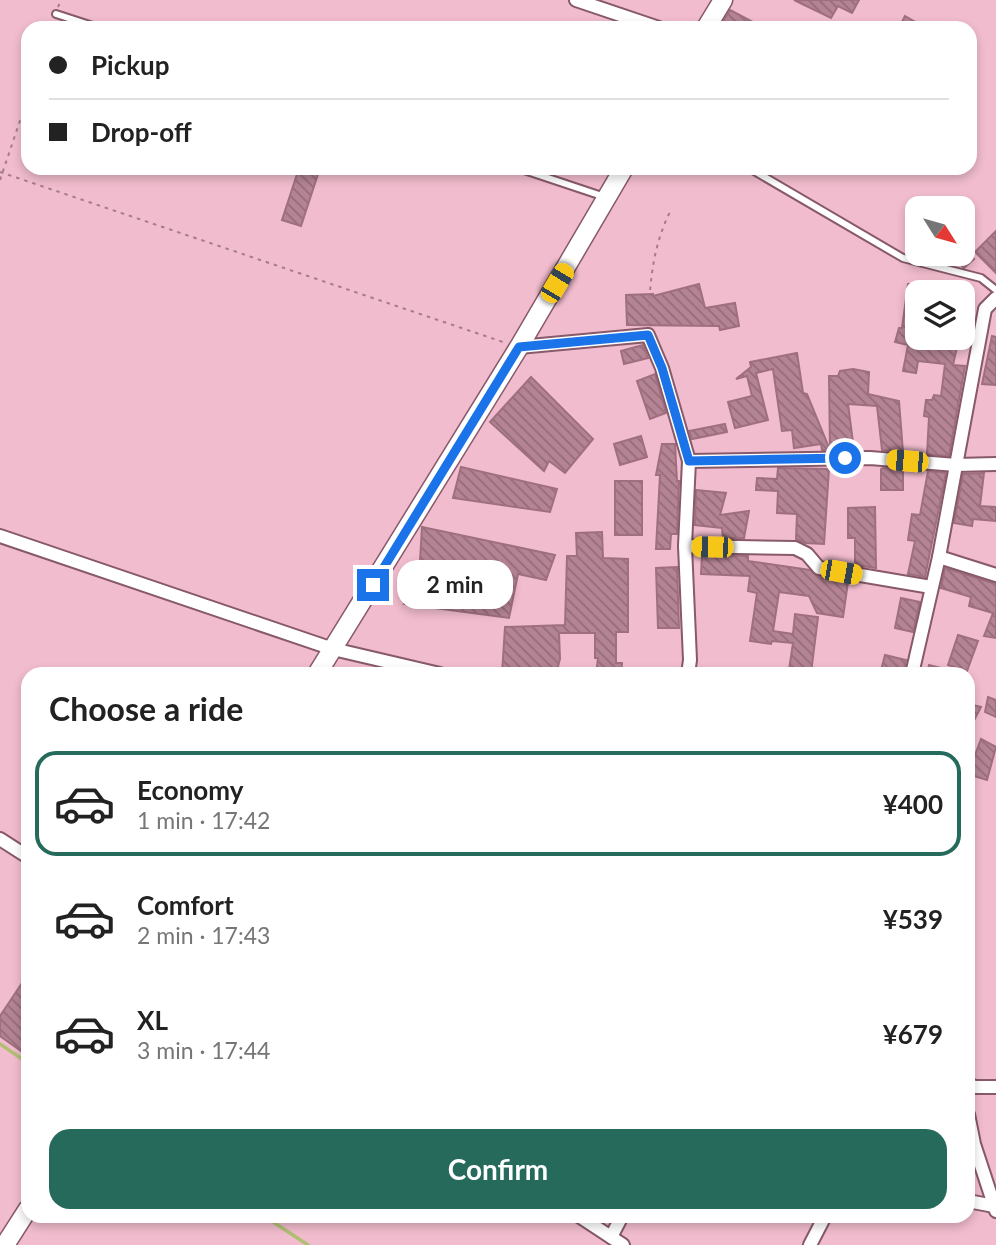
<!DOCTYPE html>
<meta charset="utf-8">
<style>
:root{--surface:#fff;--page:#f6f6f6;--text:#222;--muted:#767676;--line:#e0e0e0;--accent:#266a5c}
body{margin:0;font-family:Lato,sans-serif;background:var(--page);color:var(--text);height:100vh;display:flex;flex-direction:column;font-size:26px;white-space:nowrap}
*{box-sizing:border-box;margin:0}
p{font-size:23px;color:var(--muted)}
.icon{flex:none;width:38px;height:38px;fill:none;stroke:currentColor;stroke-width:2;stroke-linecap:round;stroke-linejoin:round}
.map{position:relative;flex:1;overflow:hidden}
.details{position:absolute;left:21px;top:667px;width:954px;height:556px;display:flex;flex-direction:column;background:var(--surface);border-radius:21px;box-shadow:0 4px 10px #0003}
.details>*{flex:none}
.guide{position:absolute;left:21px;top:21px;width:956px;height:154px;border-radius:21px;box-shadow:0 4px 10px #0003;display:grid;align-content:center;height:154px;padding:0 28px;background:var(--surface)}
.needle{width:46px;rotate:127deg}
.buttons{position:absolute;left:905px;top:196px;display:grid;gap:14px}
.buttons a{display:grid;place-items:center;width:70px;height:70px;border-radius:14px;background:var(--surface);box-shadow:0 4px 10px #0003;font-size:35px}
.end{position:absolute;width:32px;height:32px;margin:-16px;border:9px solid #1a73e8;background:#fff;box-shadow:0 0 0 4px #fff}
.from{border-radius:50%}
.bubble{position:absolute;height:49px;border-radius:21px;background:var(--surface);box-shadow:0 4px 10px #0003;font-size:23px;font-weight:700;line-height:49px;text-align:center}
.car{position:absolute;width:21px;height:42px;margin:-21px -10px;border-radius:9px;box-shadow:0 0 5px 2px #0007;background:linear-gradient(#f5c518 24%,#345 0 40%,#f5c518 0 76%,#345 0 86%,#f5c518 0)}
.guide b{display:flex;align-items:center;gap:24px;height:66px;font-size:26px}
.guide b+b{border-top:2px solid var(--line)}
.guide i{width:18px;height:18px;background:var(--text)}
ul{padding:0;list-style:none}
li{display:flex;align-items:center;gap:21px;height:105px;margin:0 14px 10px;padding:0 14px;border:4px solid transparent;border-radius:21px}
li div{flex:1}
li b{display:block;font-size:26px}
li em{font-style:normal;font-weight:700}
li.on{border-color:var(--accent)}
li>.icon{width:63px;height:63px;stroke-width:1.5}
h2{padding:0 28px;font-size:32px;line-height:84px}
.primary-button{display:flex;gap:14px;margin-top:auto;padding:14px 28px}
.primary-button a{flex:1;height:80px;border-radius:21px;background:var(--accent);color:#fff;font-size:28px;font-weight:700;line-height:80px;text-align:center}
.map>svg:first-child{display:block}
</style>
<div class="map">
<svg width="996" height="1245" viewBox="0 0 996 1245">
<defs>
<pattern id="building-back-hatch" width="6" height="6" patternUnits="userSpaceOnUse" patternTransform="scale(1.75)"><rect width="6" height="6" fill="#b58494"/><path d="M-1 5l2 2M0 0l6 6M5-1l2 2" fill="none" stroke="#946c79"/></pattern>
</defs>
<rect width="100%" height="100%" fill="#f1bccd"/>
<g fill="none" stroke-linecap="round" stroke-linejoin="round">
<!-- stream -->
<g stroke="#b1bf74" stroke-width="3.5">
<path d="M0 1044 28 1063"/>
<path d="M264 1216 308 1245"/>
</g>
</g>
<!-- building -->
<g fill="url(#building-back-hatch)" stroke="#9f6f7f" stroke-width="2">
<path d="M794 0H859L852 13 838 6 831 18Z"/>
<path d="M730 10 764 28H719Z"/>
<path d="M905 16 926 28H899Z"/>
<path d="M299 168H320L301 226 282 220Z"/>
<path d="M996 231V273L975 252Z"/>
<path d="M968 252 974 259 964 268 958 262Z"/>
<path d="M699 284 705 308 735 303 739 326 720 330 719 326 627 325 626 295 653 294V296Z"/>
<path d="M908 284 917 285V338H945L944 345 957 347 953 365 965 366 949 456 927 454 929 417 924 416 926 400H932L934 395 941 396 945 364 918 361 916 373 903 371 908 345 895 342 899 328H902Z"/>
<path d="M992 336 996 337V385L982 384Z"/>
<path d="M643 345 648 358 624 364 621 351Z"/>
<path d="M797 353 803 393 807 394 830 450H822L821 444 794 448 792 430 782 431 773 369 756 373 768 420 735 428 728 402 752 396 747 376 736 379 751 367 750 362Z"/>
<path d="M853 369 869 372 868 394 899 401 903 452 882 450 877 406 848 404 854 450H830L829 376H838L840 371Z"/>
<path d="M655 374 666 413 650 419 637 381Z"/>
<path d="M531 377 593 439 565 473 549 461 544 471 490 422Z"/>
<path d="M725 424 727 432 692 439 689 431Z"/>
<path d="M641 436 647 457 620 465 614 444Z"/>
<path d="M662 444H675L677 481H679L677 534H671L670 549H656L660 475H656Z"/>
<path d="M461 467 557 489 550 512 453 498Z"/>
<path d="M778 468 829 469 824 544 805 543 796 539 797 514 777 513 778 491 756 490 757 478 777 479Z"/>
<path d="M883 468 903 469V490H881V469Z"/>
<path d="M928 471 946 473 925 577 908 574 915 541 908 540 912 514 920 515Z"/>
<path d="M984 473 980 506 996 507V521L973 519 972 526 954 523 963 474Z"/>
<rect x="615" y="481" width="27" height="54"/>
<path d="M696 490 726 493 720 515 749 511 744 538H723L722 528 695 525Z"/>
<path d="M875 507 876 568 855 565V538H848V508Z"/>
<path d="M422 527 555 555 546 580 518 574 509 618 404 604 420 561Z"/>
<path d="M602 532 603 558 628 559V632H616V663H622L621 674H596L598 658H595V633H559L560 659 556 674H502L505 627 565 625 567 556H577L576 533Z"/>
<path d="M702 555 748 556V561L810 570 818 577 848 582 843 617 817 613 809 596 779 592 773 631 793 634 795 614 818 617 811 673 789 670 793 643 772 641 771 644 750 641 757 593 748 591 750 576 701 574Z"/>
<path d="M677 567 679 628H658L656 568Z"/>
<path d="M945 568 996 584V638L984 636 993 613 969 606 971 597 941 588Z"/>
<path d="M901 598 920 602 913 632 895 628Z"/>
<path d="M958 635 978 641 967 671 948 665Z"/>
<path d="M885 655 906 660 903 674H880Z"/>
<path d="M929 665 953 671 952 674H927Z"/>
<path d="M988 697 996 700V717L985 712Z"/>
<path d="M968 704 981 707 968 732Z"/>
<path d="M981 739 996 747 987 780 968 774Z"/>
<path d="M28 974V1056L0 1036V1016Z"/>
</g>
<g fill="none" stroke-linecap="round" stroke-linejoin="round">
<!-- lane casing -->
<g stroke="#875969" stroke-width="10">
<g id="lane">
<path d="M56 14 99 28"/>
<path d="M518 168 605 197"/>
<path d="M749 168 903 258 981 278 996 290"/>
</g>
</g>
<!-- street casing -->
<g stroke="#875969" stroke-width="16">
<g id="street">
<path d="M576 0 659 28"/>
<path d="M519 347 648 335 662 368 689 461 685 546 795 548 807 554 819 568 931 587"/>
<path d="M689 461 870 458 956 465 996 464"/>
<path d="M0 536 333 649 440 674"/>
<path d="M685 546 690 660 688 674"/>
<path d="M939 557 996 575"/>
<path d="M912 674 939 557 985 309 996 298"/>
<path d="M0 839 28 857"/>
<path d="M968 1085 976 1087H996"/>
<path d="M968 1114 974 1144 996 1211"/>
<path d="M968 1201 994 1206"/>
<path d="M579 1216 623 1245"/>
<path d="M611 1237 622 1216"/>
<path d="M810 1245 825 1216"/>
</g>
</g>
<!-- secondary casing -->
<g stroke="#875969" stroke-width="21">
<g id="secondary">
<path d="M706 28 723 0"/>
<path d="M317 674 519 347 624 168"/>
<path d="M5 1245 28 1209"/>
</g>
</g>
<!-- path -->
<g stroke="#a47d89" stroke-width="2" stroke-dasharray="3.5 5" stroke-linecap="butt">
<path d="M58 7 61 0"/>
<path d="M0 172 503 342"/>
<path d="M0 180 28 97"/>
<path d="M648 324C650 283 652 247 671 210"/>
</g>
<!-- lane -->
<use href="#lane" stroke="#fff" stroke-width="6"/>
<!-- street -->
<use href="#street" stroke="#fff" stroke-width="12"/>
<!-- secondary -->
<use href="#secondary" stroke="#fff" stroke-width="18"/>
</g>
<g fill="none" stroke-linecap="round" stroke-linejoin="round">
<!-- route -->
<path stroke="#1a73e8" stroke-width="9" d="M373 585 519 347 648 335 662 368 689 461 845 458"/>
</g>
</svg>
<div class="buttons">
<a><svg class="needle" viewBox="-14 -14 28 28"><path d="M0-13l5 13h-10z" fill="#e53935"/><path d="M0 13l5-13h-10z" fill="#767676"/></svg></a>
<a><svg class="icon" aria-label="layers" viewBox="0 0 24 24"><path d="M12 4l9 5-9 5-9-5zM3 14l9 5 9-5"/></svg></a>
</div>
<i class="end from" style="left:845px;top:458px"></i>
<i class="end" style="left:373px;top:585px"></i>
<div class="bubble" style="left:397px;top:560px;width:116px">2 min</div>
<i class="car" style="left:557px;top:283px;rotate:31deg"></i>
<i class="car" style="left:907px;top:461px;rotate:275deg"></i>
<i class="car" style="left:712px;top:547px;rotate:271deg"></i>
<i class="car" style="left:841px;top:572px;rotate:100deg"></i>
<div class="guide">
<b><i class="from"></i>Pickup</b>
<b><i></i>Drop-off</b>
</div>
<section class="details">
<h2>Choose a ride</h2>
<ul>
<li class="on"><svg class="icon" aria-label="car" viewBox="0 0 24 24"><path d="M5 17H2v-5l4-1 3-4h7l3 4 3 1v5h-3M9 17h6M6 11h13"/><circle cx="7" cy="17" r="2"/><circle cx="17" cy="17" r="2"/></svg><div><b>Economy</b><p>1 min · 17:42</p></div><em>¥400</em></li>
<li><svg class="icon" aria-label="car" viewBox="0 0 24 24"><path d="M5 17H2v-5l4-1 3-4h7l3 4 3 1v5h-3M9 17h6M6 11h13"/><circle cx="7" cy="17" r="2"/><circle cx="17" cy="17" r="2"/></svg><div><b>Comfort</b><p>2 min · 17:43</p></div><em>¥539</em></li>
<li><svg class="icon" aria-label="car" viewBox="0 0 24 24"><path d="M5 17H2v-5l4-1 3-4h7l3 4 3 1v5h-3M9 17h6M6 11h13"/><circle cx="7" cy="17" r="2"/><circle cx="17" cy="17" r="2"/></svg><div><b>XL</b><p>3 min · 17:44</p></div><em>¥679</em></li>
</ul>
<div class="primary-button"><a>Confirm</a></div>
</section>
</div>
